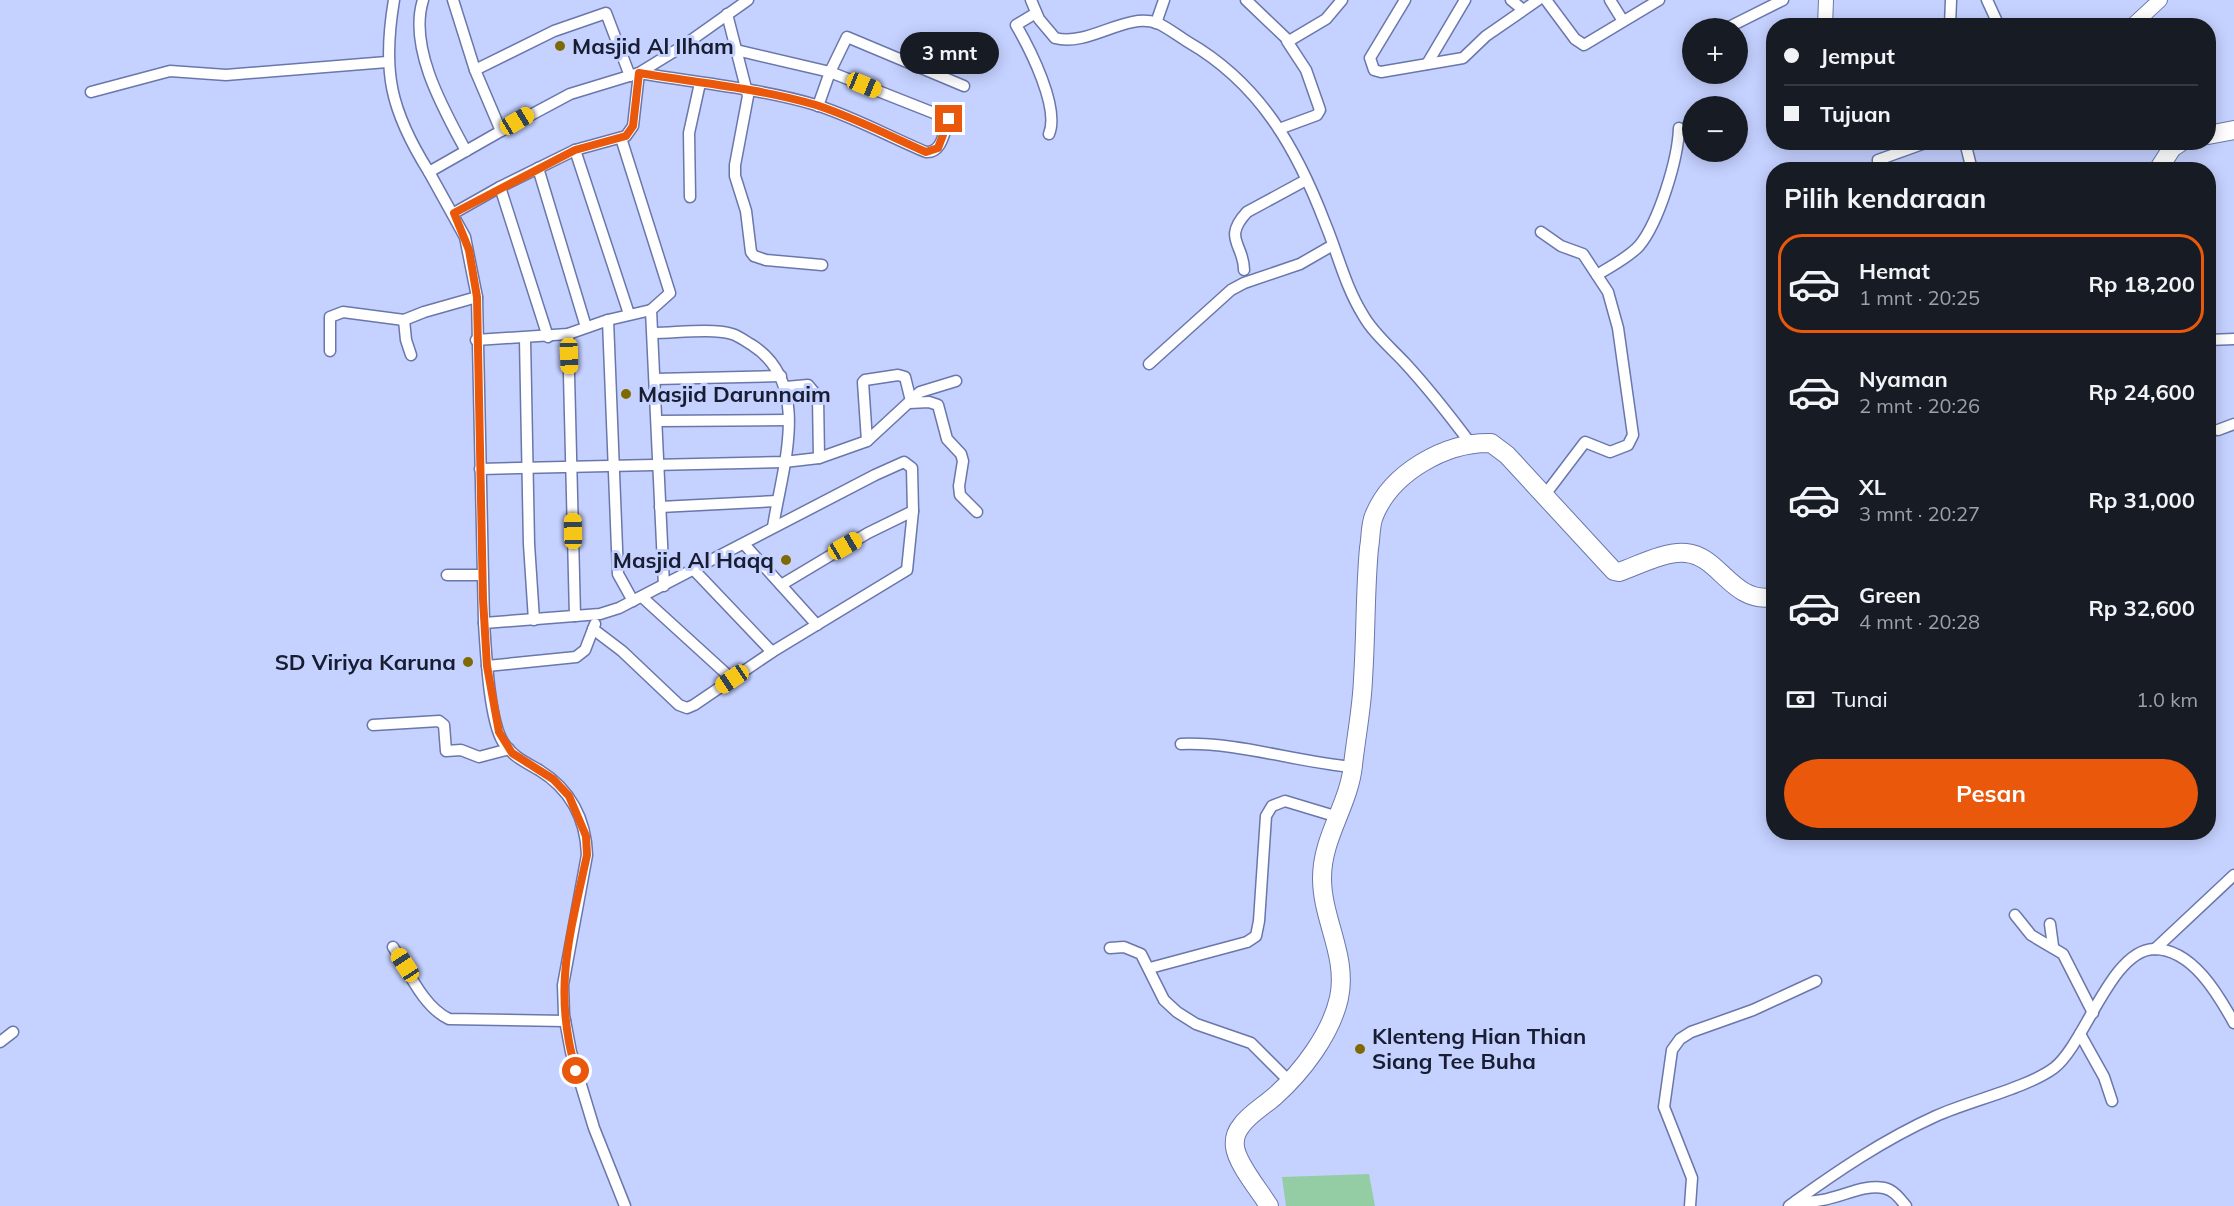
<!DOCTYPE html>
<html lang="id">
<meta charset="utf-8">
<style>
:root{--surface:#171b24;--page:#242831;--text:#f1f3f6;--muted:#9ea1a6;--line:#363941;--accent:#ea580c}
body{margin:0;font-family:Mulish,sans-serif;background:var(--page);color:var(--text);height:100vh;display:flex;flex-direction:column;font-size:22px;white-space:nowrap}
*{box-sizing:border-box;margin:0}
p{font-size:20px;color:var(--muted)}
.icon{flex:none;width:33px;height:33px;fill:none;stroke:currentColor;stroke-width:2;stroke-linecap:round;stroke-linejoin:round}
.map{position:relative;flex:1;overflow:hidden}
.side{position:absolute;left:1766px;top:162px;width:450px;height:678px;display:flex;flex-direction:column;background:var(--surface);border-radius:24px;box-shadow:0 3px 15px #0003}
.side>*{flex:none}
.top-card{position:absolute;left:1766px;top:18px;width:450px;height:132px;border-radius:24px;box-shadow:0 3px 15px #0003;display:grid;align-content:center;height:132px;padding:0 18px;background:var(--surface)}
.controls{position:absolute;left:1682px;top:18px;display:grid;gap:12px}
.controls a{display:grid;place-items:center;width:66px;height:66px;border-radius:50%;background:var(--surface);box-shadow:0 3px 15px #0003;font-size:30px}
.end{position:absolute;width:27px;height:27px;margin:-14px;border:8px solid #ea580c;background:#fff;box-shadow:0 0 0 3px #fff}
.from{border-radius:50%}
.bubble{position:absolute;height:42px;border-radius:21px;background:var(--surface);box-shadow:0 3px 15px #0003;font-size:20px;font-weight:700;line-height:42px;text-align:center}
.car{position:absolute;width:18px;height:36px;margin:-18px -9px;border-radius:8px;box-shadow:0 0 4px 2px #0007;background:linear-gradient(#f5c518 24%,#345 0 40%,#f5c518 0 76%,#345 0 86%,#f5c518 0)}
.top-card b{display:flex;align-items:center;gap:21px;height:57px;font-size:22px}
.top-card b+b{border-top:2px solid var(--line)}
.top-card i{width:15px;height:15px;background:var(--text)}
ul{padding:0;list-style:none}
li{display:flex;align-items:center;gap:18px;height:99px;margin:0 12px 9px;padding:0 6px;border:3px solid transparent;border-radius:24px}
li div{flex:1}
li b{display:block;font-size:22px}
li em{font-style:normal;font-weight:700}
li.current{border-color:var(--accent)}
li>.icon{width:54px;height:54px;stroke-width:1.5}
h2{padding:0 18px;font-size:27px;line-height:72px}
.pay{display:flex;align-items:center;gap:15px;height:66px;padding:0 18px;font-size:22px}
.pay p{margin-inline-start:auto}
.cta{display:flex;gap:12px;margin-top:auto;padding:12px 18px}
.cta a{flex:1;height:69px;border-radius:36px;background:var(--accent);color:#fff;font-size:24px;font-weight:700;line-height:69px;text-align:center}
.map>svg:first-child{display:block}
</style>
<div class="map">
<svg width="2234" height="1206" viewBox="0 0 2234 1206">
<rect width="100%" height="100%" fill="#c5d1ff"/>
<!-- green -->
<path fill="#94cca4" d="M1369 1174 1375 1206H1286L1282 1177Z"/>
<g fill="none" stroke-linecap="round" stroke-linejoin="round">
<!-- minor casing -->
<g stroke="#6a77aa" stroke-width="13">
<g id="minor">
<path d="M394 0C382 71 390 110 429 172"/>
<path d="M423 0C408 48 444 110 466 151"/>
<path d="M453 0 475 70 501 131 570 94 639 73 683 46 748 0"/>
<path d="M1031 0 1039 19 1055 38C1089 47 1125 12 1157 23 1167 27 1178 36 1188 42 1259 83 1296 147 1325 223 1338 254 1345 286 1363 315 1373 333 1391 348 1405 363 1429 389 1450 416 1471 444"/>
<path d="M1246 0 1289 41 1326 19 1342 0"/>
<path d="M1405 0 1370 58 1374 70 1381 72 1463 58 1486 36 1538 0"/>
<path d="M1511 0 1522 9"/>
<path d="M1546 0 1575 39 1584 45 1659 0"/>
<path d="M1610 0 1623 21"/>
<path d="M1987 0 1999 26"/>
<path d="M1036 13 1016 25C1030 49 1060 108 1049 134"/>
<path d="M727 14 748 96 735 165V176L746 211 751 252 754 256 766 260 822 265"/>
<path d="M1156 23 1164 0"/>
<path d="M1950 26 1951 0"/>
<path d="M1727 28 1783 0"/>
<path d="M1427 64 1465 0"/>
<path d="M475 70 554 31 606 13 630 76"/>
<path d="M91 92 170 71 226 75 387 62"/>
<path d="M818 106 830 72 847 37 964 86"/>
<path d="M1279 129 1317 115 1320 110 1306 70 1287 41"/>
<path d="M501 131 429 172 465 237 477 297 484 623C486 652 489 719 503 742 512 756 525 762 539 770 570 789 586 819 587 855L563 985 564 1015 571 1052 594 1128 625 1206"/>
<path d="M621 138 670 293 651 310"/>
<path d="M1965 142 1972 170"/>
<path d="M575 150 629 314"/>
<path d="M538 168 586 327"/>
<path d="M1878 170V160L1928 142"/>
<path d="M690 197 689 133 700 83"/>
<path d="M454 213 500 187"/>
<path d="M1541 232 1561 246 1583 254 1608 292 1618 328 1633 435 1628 445 1610 452 1585 442 1544 496"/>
<path d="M1244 270C1244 244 1222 239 1247 212L1306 180"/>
<path d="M1597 275C1611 266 1628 258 1639 246 1659 222 1678 159 1679 128"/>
<path d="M608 320 618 574 633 601"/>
<path d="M654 333C676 333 711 328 732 334 739 336 745 341 752 345 813 384 782 468 773 527"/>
<path d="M568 334 575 616"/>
<path d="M548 337 500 187 575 150 626 136 633 126 639 73C698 83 758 88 816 105 854 117 890 137 926 152 942 153 944 132 949 119L830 72 736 50"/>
<path d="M525 339 529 544 534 620"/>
<path d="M476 340 568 334 608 320 651 310 664 586"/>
<path d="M2208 340 2234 339"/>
<path d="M330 351V317L343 312 404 320"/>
<path d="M411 355 406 340 404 320 424 312 477 297"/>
<path d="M1149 364 1231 290 1244 283 1300 264 1333 245"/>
<path d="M655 379 781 376"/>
<path d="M786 387 808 385 818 397 819 458"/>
<path d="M909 403 929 402 938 405 947 439 961 454 963 461 959 486 960 495 977 512"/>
<path d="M658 421 788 420"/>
<path d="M2218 430 2234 424"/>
<path d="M867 441 863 382 865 380 898 375 905 377 911 401"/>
<path d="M480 469 784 462 819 458 867 441 920 392 956 381"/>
<path d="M660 507 777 501"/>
<path d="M744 544 817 625"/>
<path d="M694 570 772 652"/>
<path d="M447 575H482"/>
<path d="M781 585 868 533 913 511"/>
<path d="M642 597 732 679"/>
<path d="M484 623 600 614 619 608 875 475 904 462 912 468 913 511 907 570 772 652 694 705 687 708 679 705 622 651 593 629"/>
<path d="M487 666 576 657 585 650 595 624"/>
<path d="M373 725 439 721 444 725 446 751 461 750 479 757 509 749"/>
<path d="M1181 744C1239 742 1295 762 1353 767"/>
<path d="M2015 915 2031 935 2063 954 2093 1013"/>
<path d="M2050 924 2053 946"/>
<path d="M393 947C408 970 423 1007 449 1019L565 1021"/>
<path d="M1110 948 1124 947 1141 954 1164 1000 1177 1012 1196 1024 1251 1043 1290 1082"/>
<path d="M2155 949 2234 875"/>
<path d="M1150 968 1247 942 1256 936 1259 921 1266 816 1272 806 1285 801 1338 817"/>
<path d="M2080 1034 2104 1077 2112 1101"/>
<path d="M0 1042 13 1032"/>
<path d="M1796 1201C1831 1206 1857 1183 1884 1188 1894 1190 1900 1199 1906 1206"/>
<path d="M1690 1206 1692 1178 1664 1107 1672 1050 1680 1039 1691 1032 1753 1010 1816 981"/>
<path d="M1789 1206C1836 1172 1883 1140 1936 1116 1969 1101 2027 1088 2054 1068 2085 1044 2111 950 2154 949 2192 949 2218 994 2234 1023"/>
</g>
</g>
<!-- tertiary casing -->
<g stroke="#6a77aa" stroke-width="16">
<g id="tertiary">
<path d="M1825 26 1826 0"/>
<path d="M2132 26 2160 0"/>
</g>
</g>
<!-- trunk casing -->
<g stroke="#6a77aa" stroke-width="20">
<g id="trunk">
<path d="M2208 135 2234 130"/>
<path d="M2158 170 2172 148 2181 142"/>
<path d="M1269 1206C1260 1191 1237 1164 1235 1147 1234 1139 1236 1132 1241 1126 1249 1114 1264 1106 1275 1096 1302 1072 1331 1034 1339 998 1348 956 1322 920 1322 878 1322 837 1349 805 1353 765 1356 737 1362 708 1363 679 1366 635 1365 591 1369 548 1371 538 1370 525 1374 516 1391 473 1445 442 1491 443L1507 455 1614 571 1619 572C1639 565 1665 551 1686 553 1720 556 1732 604 1773 597"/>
</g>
</g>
<!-- minor -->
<use href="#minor" stroke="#fff" stroke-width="10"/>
<!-- tertiary -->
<use href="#tertiary" stroke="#fff" stroke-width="14"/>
<!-- trunk -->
<use href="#trunk" stroke="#fff" stroke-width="18"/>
</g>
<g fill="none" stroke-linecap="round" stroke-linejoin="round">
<!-- route -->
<path stroke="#ea580c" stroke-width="8" d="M576 1071C552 990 570 934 587 855L586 836 569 796 553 779 512 753 499 732 487 666 483 599 477 297 469 250 454 213 575 150 626 136 633 126 639 73C698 83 758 88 816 105 853 117 890 136 926 152L938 148 949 119"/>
</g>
<!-- markers -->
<g fill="#816901" stroke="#c5d1ff" stroke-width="2">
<circle cx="560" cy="46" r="6"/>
<circle cx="626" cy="394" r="6"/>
<circle cx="786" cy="560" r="6"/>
<circle cx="468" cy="662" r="6"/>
<circle cx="1360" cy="1049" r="6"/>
</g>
<g text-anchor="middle" stroke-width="6" stroke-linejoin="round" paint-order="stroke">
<!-- poi labels -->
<g font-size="22" font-weight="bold" fill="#181d31" stroke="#c5d1ff" text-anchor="start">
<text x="572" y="54">Masjid Al Ilham</text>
<text x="638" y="402">Masjid Darunnaim</text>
<text x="774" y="568" text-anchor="end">Masjid Al Haqq</text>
<text x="456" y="670" text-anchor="end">SD Viriya Karuna</text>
<text x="1372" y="1044">Klenteng Hian Thian<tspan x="1372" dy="25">Siang Tee Buha</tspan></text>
</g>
</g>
</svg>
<div class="controls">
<a>+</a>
<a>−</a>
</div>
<i class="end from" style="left:576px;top:1071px"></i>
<i class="end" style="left:949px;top:119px"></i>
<div class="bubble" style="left:900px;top:32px;width:99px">3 mnt</div>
<i class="car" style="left:864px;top:85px;rotate:112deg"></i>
<i class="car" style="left:517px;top:121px;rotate:59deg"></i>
<i class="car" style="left:569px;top:356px;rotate:178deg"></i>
<i class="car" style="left:573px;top:531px;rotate:359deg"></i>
<i class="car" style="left:845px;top:546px;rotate:60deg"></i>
<i class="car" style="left:732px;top:679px;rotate:236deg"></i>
<i class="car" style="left:405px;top:965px;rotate:327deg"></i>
<div class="top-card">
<b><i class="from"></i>Jemput</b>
<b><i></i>Tujuan</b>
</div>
<section class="side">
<h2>Pilih kendaraan</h2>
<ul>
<li class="current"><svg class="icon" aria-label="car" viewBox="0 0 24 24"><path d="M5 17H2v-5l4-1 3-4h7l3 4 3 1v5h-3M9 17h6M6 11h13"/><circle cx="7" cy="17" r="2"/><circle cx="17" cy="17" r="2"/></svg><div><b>Hemat</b><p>1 mnt · 20:25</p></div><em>Rp 18,200</em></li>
<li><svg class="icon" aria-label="car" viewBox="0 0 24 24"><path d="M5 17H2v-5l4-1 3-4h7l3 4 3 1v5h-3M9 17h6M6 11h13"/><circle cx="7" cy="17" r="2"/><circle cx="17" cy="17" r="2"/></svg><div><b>Nyaman</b><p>2 mnt · 20:26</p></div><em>Rp 24,600</em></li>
<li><svg class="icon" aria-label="car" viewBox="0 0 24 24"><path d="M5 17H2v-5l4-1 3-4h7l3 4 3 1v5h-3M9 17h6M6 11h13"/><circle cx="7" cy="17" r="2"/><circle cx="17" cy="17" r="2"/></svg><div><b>XL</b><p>3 mnt · 20:27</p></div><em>Rp 31,000</em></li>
<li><svg class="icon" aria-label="car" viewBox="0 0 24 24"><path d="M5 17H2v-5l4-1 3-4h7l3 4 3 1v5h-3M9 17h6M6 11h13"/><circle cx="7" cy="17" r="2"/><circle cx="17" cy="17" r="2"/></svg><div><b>Green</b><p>4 mnt · 20:28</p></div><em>Rp 32,600</em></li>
</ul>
<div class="pay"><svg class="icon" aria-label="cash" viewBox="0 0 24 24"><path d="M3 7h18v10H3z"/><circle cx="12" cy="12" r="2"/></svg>Tunai<p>1.0 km</p></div>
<div class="cta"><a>Pesan</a></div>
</section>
</div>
